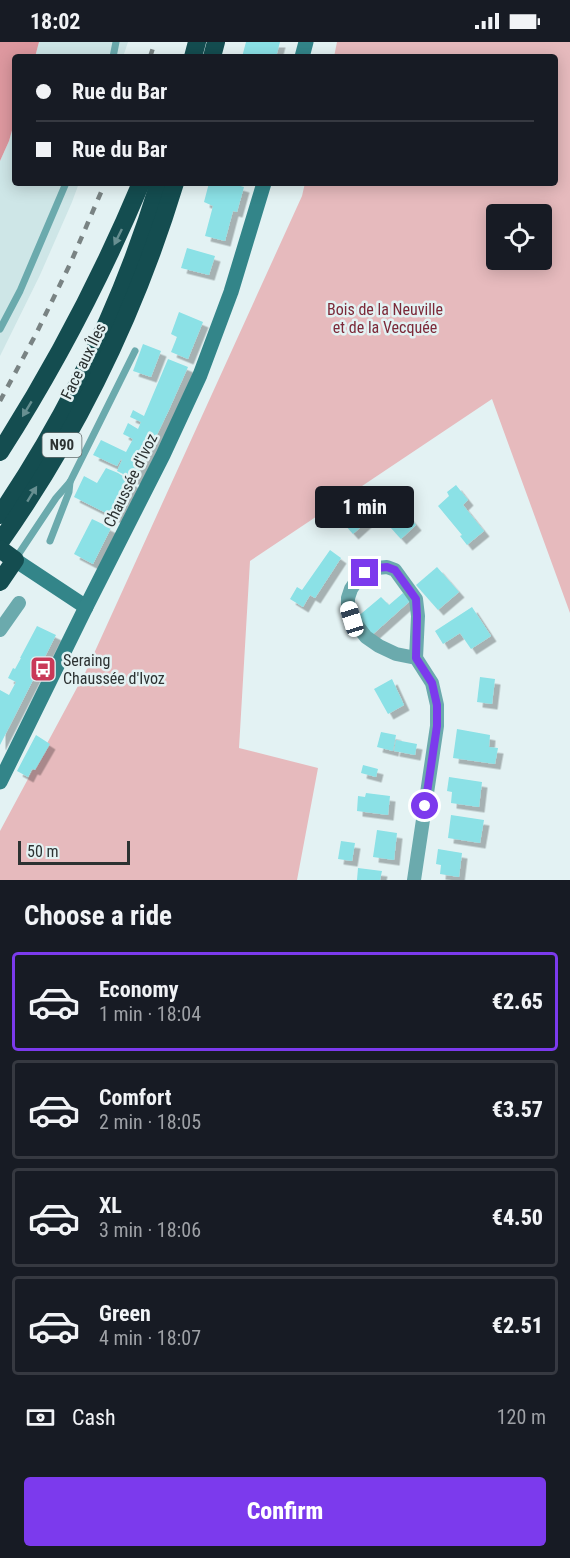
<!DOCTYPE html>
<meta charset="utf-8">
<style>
:root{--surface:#171b24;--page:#20242c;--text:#f1f3f6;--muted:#9ea1a6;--line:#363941;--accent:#7c3aed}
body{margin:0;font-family:"Roboto Condensed",sans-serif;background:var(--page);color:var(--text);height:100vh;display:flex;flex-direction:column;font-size:22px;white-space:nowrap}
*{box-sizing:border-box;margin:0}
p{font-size:20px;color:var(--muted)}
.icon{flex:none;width:33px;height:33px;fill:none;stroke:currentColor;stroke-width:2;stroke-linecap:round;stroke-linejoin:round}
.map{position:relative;height:838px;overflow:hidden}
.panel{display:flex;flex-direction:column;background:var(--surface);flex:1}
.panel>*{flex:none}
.banner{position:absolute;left:12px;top:12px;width:546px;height:132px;border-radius:6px;box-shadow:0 3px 15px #0003;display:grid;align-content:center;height:132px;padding:0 24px;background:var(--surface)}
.buttons{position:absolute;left:486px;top:162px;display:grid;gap:12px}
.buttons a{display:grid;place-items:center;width:66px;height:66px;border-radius:6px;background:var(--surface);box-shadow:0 3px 15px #0003;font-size:30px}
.scale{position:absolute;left:18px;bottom:15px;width:112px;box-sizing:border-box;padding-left:6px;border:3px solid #2c3232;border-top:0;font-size:16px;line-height:21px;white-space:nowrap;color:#2c3232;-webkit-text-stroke:4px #e3f2f3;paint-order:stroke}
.end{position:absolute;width:27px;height:27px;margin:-14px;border:8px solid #7c3aed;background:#fff;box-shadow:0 0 0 3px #fff}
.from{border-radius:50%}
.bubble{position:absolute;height:42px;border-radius:6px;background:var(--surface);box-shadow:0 3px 15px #0003;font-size:20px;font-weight:800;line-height:42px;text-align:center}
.car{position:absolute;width:18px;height:36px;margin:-18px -9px;border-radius:8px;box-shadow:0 0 4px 2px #0007;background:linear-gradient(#fff 24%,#345 0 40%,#fff 0 76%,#345 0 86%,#fff 0)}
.banner b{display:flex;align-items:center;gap:21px;height:57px;font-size:22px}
.banner b+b{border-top:2px solid var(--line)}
.banner i{width:15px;height:15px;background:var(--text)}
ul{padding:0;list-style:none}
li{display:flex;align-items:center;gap:18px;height:99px;margin:0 12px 9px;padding:0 12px;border:3px solid var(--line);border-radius:6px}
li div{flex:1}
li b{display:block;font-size:22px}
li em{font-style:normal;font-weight:800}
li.active{border-color:var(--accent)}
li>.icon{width:54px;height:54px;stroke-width:1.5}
h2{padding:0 24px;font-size:27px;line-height:72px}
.pay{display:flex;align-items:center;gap:15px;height:66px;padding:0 24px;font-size:22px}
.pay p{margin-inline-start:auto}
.action{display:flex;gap:12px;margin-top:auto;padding:12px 24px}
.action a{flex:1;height:69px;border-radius:6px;background:var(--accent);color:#fff;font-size:24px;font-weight:800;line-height:69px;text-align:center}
.status{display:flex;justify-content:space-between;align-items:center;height:42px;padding:0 30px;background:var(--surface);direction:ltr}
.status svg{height:16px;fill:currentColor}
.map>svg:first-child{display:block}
</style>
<div class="status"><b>18:02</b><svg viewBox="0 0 49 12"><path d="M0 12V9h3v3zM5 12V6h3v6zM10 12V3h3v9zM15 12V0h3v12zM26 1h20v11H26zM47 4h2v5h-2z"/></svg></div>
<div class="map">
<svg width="570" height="838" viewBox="0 0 570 838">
<defs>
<filter id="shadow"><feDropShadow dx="5.5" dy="5.5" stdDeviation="0" flood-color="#0004"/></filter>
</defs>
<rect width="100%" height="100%" fill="#e3f2f3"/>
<!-- built -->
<g fill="#cee6e7">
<path d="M39 0H128L123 15H35Z"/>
<path d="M15 78V141H79L72 160 40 233 0 314V119L9 99Z"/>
</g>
<!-- green -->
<path fill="#e6babd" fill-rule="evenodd" d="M337 0H570V571L492 357 250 519 239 706 318 726 297 838H0V789L86 629 302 154 305 141H555V15H334ZM496 172H542V218H496Z"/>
<!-- water -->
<path fill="#dd989f" d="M0 0H39L35 15H15V78L9 99 0 119Z"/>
<!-- building -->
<g fill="#8be1e6" filter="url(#shadow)">
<path d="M246 0H280L276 15H242Z"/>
<path d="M209 141H230L244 145 237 170 233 169 225 199 205 194 213 164 204 160Z"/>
<path d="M187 206 215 214 209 233 181 226Z"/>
<path d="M179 270 203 280 188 317 171 310 177 295 171 292Z"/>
<path d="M143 302 161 309 151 335 133 329Z"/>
<path d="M168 317 188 325 168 370 135 438 117 429 122 418 121 417 117 424 93 413 101 398 126 410 133 397 123 392 128 381 138 387 141 380 130 375 133 368 144 374Z"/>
<path d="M106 426 118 431 135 442 116 476 74 455 84 434 97 441Z"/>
<path d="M456 443 468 458 463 463 484 489 467 503 460 494 462 493 438 464 449 454 447 450Z"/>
<path d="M369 445 385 463 353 492 337 474Z"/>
<path d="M406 471 416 483 401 497 390 485Z"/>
<path d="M92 477 111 486 93 522 74 512Z"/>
<path d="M330 508 341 516 315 556 310 553 303 565 290 557 297 545 302 548Z"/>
<path d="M437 525 459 550 438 568 416 543Z"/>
<path d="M403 551 410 559 371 594 356 576 381 555 389 563Z"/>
<path d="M472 565 491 594 471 607 460 591 443 602 435 589Z"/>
<path d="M37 584 56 593 0 703V648L9 653 16 640 8 636 13 626 15 627 21 616H20Z"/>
<path d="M480 635 495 637 492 662 477 660Z"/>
<path d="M392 637 404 663 388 672 374 647Z"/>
<path d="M457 687 490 693 489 705 498 706 495 722 453 716Z"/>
<path d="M381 690 396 693 393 709 377 705Z"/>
<path d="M36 693 50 702 35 728 32 727 28 735 17 729Z"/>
<path d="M396 698 417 702 415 713 394 709Z"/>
<path d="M363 723 378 727 376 735 361 731Z"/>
<path d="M449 735 482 740 479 765 451 761 452 750 447 749Z"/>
<path d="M366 751 390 754 388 773 357 769 358 754 365 755Z"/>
<path d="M451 773 484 778 480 801 448 796Z"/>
<path d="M377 788 397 791 394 818 373 815Z"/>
<path d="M341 799 355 801 352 819 338 817Z"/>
<path d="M438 807 462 811 459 835 440 832 441 823 436 822Z"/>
<path d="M358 826 382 829 380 838H357Z"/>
</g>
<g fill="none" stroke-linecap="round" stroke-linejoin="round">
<!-- lane -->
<g stroke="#6baaad" stroke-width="7">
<path d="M113 15 116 0"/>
<path d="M0 287 20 249 66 141"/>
<path d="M50 499 69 450 70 440"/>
<path d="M16 516 56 456 70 440 135 309"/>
</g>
<!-- street -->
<g stroke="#6baaad" stroke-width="14">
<path d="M0 588 19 561"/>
<path d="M414 838 437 684V663L432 641 416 616 418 574 416 557 395 528 387 525 377 526 365 531 357 538 351 547 348 556V565L352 577 366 595 379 604 396 612 416 616"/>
</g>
<!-- secondary -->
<g stroke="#338589" stroke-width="15">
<path d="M302 15 306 0"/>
<path d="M15 518 86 565"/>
<path d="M0 740 86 565 163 413 200 333 231 250 264 141"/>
</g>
<!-- highway -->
<g stroke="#144d50" stroke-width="18">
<path d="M193 15 197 0"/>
<path d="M212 15 216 0"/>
<path d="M0 410C55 324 102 234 141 141"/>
<path d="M0 473C69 371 123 259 159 141"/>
<path d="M0 500C77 391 136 269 175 141"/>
<path d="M0 507 15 518 0 540"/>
</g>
<!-- rail -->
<g stroke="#798383" stroke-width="4.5" stroke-dasharray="8 8" stroke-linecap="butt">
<path d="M150 15 155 0"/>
<path d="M0 359 36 292 71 220 105 141"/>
</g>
</g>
<!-- one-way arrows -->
<defs><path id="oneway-solid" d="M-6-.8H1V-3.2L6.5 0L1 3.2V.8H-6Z" transform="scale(1.5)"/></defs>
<g fill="#678f91">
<use href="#oneway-solid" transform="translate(118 195) rotate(116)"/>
<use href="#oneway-solid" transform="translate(27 367) rotate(121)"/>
<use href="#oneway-solid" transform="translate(32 452) rotate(-58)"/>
</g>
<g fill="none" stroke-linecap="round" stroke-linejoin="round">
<!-- route -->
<path stroke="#7c3aed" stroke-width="8" d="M365 531 377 526 387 525 395 528 416 557 417 574 416 616 432 641 437 663V684L425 764"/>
</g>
<!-- icons -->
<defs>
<g id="bus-square" transform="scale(1.35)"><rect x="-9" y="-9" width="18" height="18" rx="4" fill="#c93958" stroke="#e3f2f3"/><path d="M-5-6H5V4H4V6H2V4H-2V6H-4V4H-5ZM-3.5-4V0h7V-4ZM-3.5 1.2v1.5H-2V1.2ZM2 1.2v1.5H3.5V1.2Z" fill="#fff"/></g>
</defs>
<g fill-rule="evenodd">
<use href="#bus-square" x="43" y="627"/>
</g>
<g text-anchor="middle" stroke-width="5" stroke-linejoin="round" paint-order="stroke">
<!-- shield labels -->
<rect fill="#e3f2f3" stroke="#636c6c" stroke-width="1.5" x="42.5" y="391" width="39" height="24" rx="4.5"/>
<g font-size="15" font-weight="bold" fill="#2c3232">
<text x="62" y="408">N90</text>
</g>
<!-- park labels -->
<g font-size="16" fill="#7b2938" stroke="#e3f2f3">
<text x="385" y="273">Bois de la Neuville<tspan x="385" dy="18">et de la Vecquée</tspan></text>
</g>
<!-- street labels -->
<g font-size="16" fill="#2c3232" stroke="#e3f2f3">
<text transform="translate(83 319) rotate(-64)" y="6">Face aux Îles</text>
<text transform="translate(130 438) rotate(-64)" y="6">Chaussée d'Ivoz</text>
</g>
<!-- poi labels -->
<g font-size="16" fill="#2c3232" stroke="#e3f2f3" text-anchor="start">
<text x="63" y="624">Seraing<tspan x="63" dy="18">Chaussée d'Ivoz</tspan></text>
</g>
</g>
</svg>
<div class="buttons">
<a><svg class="icon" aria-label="locate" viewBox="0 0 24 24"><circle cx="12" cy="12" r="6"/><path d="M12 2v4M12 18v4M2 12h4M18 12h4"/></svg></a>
</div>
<div class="scale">50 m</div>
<i class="end from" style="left:425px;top:764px"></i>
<i class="end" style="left:365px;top:531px"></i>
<div class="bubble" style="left:315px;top:444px;width:99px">1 min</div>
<i class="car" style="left:352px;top:577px;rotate:343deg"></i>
<div class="banner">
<b><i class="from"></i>Rue du Bar</b>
<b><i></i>Rue du Bar</b>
</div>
</div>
<section class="panel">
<h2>Choose a ride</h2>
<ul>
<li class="active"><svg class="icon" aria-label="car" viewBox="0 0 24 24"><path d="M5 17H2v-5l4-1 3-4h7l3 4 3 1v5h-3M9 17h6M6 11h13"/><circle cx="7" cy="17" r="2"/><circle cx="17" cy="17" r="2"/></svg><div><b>Economy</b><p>1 min · 18:04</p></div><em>€2.65</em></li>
<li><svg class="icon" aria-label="car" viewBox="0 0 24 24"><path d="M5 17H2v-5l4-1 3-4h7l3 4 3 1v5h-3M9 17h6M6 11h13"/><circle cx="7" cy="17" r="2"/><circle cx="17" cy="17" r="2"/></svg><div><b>Comfort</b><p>2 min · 18:05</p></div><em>€3.57</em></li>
<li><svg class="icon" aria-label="car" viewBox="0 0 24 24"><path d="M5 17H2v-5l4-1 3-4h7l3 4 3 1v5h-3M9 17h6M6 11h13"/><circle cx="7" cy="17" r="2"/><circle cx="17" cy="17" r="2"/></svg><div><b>XL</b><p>3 min · 18:06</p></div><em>€4.50</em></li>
<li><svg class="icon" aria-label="car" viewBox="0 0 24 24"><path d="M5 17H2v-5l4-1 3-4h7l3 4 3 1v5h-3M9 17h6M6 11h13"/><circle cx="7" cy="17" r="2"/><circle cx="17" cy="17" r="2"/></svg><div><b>Green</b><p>4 min · 18:07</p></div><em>€2.51</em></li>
</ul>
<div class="pay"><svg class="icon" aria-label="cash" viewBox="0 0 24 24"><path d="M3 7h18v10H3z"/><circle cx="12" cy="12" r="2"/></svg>Cash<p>120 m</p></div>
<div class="action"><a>Confirm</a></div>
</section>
